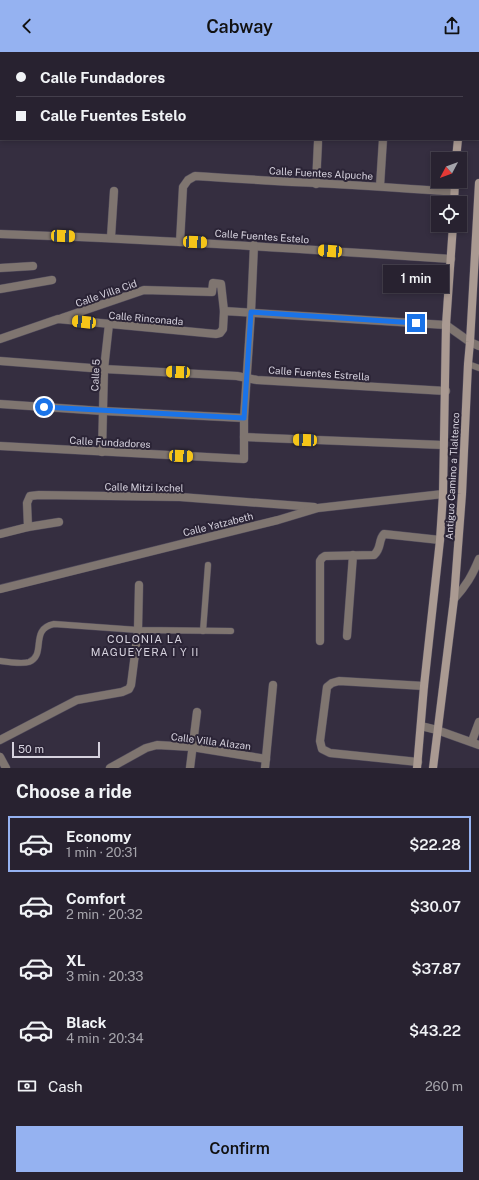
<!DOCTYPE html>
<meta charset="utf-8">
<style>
:root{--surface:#282230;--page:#302a38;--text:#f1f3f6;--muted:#a5a4ab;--line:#443f4c;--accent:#95b2f1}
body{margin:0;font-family:"Public Sans",sans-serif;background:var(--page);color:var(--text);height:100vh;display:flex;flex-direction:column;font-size:15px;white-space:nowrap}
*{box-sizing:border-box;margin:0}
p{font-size:13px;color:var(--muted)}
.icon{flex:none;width:22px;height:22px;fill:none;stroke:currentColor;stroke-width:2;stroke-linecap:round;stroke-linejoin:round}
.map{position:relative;height:716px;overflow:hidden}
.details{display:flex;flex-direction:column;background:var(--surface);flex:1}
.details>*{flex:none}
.guide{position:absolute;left:0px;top:0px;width:479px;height:88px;box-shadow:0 2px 6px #0003,0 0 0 1px var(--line);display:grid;align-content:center;height:88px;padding:0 16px;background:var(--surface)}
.needle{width:26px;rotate:229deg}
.buttons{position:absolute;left:431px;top:100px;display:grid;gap:8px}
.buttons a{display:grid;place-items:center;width:36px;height:36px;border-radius:0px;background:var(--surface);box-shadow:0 2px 6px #0003,0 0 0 1px var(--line);font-size:20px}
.scale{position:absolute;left:12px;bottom:10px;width:88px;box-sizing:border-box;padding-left:4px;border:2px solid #d6d2de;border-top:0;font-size:11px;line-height:14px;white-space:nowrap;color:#d6d2de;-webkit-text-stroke:3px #2b2436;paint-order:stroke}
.end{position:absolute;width:18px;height:18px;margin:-9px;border:5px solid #1a73e8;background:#fff;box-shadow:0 0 0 2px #fff}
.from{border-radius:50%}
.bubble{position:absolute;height:28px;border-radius:0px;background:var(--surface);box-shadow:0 2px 6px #0003,0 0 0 1px var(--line);font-size:13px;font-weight:600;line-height:28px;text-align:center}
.car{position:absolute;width:12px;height:24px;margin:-12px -6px;border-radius:5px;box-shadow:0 0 3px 1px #0007;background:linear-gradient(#f5c518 24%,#345 0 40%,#f5c518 0 76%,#345 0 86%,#f5c518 0)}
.guide b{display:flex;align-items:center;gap:14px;height:38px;font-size:15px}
.guide b+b{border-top:1px solid var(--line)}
.guide i{width:10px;height:10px;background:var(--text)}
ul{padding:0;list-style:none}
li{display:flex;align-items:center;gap:12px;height:56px;margin:0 8px 6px;padding:0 8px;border:2px solid transparent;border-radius:0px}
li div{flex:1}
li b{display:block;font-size:15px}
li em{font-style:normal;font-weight:600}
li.on{border-color:var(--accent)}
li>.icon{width:36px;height:36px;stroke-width:1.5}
h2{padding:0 16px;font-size:18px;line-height:48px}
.pay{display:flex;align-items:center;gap:10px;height:44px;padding:0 16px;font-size:15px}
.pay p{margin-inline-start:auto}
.cta{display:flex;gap:8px;margin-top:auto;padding:8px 16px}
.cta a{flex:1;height:46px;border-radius:0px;background:var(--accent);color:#111;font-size:16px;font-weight:600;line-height:46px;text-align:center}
header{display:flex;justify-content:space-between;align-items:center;height:52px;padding:0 16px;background:var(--accent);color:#111;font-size:18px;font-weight:600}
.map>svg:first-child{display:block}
</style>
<header><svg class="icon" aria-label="back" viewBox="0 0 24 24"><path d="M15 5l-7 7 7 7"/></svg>Cabway<svg class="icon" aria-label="share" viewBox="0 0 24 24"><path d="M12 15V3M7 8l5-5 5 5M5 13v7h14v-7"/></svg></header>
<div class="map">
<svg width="479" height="716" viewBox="0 0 479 716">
<rect width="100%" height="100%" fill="#352e40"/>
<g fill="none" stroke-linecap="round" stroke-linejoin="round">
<!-- lane casing -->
<g stroke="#524c5c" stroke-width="7">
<g id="lane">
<path d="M468 312 479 316"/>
<path d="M203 579 208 513"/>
<path d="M0 609C7 610 23 612 29 610 47 603 29 577 54 572L138 578 231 579"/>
</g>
</g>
<!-- street casing -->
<g stroke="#524c5c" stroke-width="9">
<g id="street">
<path d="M45 0V1"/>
<path d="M232 0V1"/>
<path d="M192 1 197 0"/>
<path d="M275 1 280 0"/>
<path d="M0 44H1"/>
<path d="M0 60 1 59"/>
<path d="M316 132 318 90"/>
<path d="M380 134 383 87"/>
<path d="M0 182C151 187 301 197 451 207"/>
<path d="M111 185 114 139"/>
<path d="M180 190 183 135 188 128 195 124C281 130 368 133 454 140"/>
<path d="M0 216 33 214"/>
<path d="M0 237 52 228"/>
<path d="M62 266 144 238 212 240 213 231 221 232 224 259"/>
<path d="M0 287 58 267 216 282 220 281 223 277 224 259 446 273 470 290 479 294"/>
<path d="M0 309 104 317 237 324 257 328 446 339"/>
<path d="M0 352 103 359 244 366"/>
<path d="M244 385 443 393"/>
<path d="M0 394 244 407V366L251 260 254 193"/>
<path d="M102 400 104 317 109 272"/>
<path d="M28 475 59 470"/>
<path d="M0 482 28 475 27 451 30 444 39 443 180 445 314 455"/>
<path d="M0 537 278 468 318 456 443 442"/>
<path d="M454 547C466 534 472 524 479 507"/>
<path d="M347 584 353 503"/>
<path d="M320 589V509L322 506 325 504 374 503C382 496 378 488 384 482L440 488"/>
<path d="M421 674 437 678 479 693"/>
<path d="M0 688 77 648 122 640 129 637 131 633 138 578 139 533"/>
<path d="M472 689 479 670"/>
<path d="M0 705 6 716"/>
<path d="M418 710 330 701 322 697 320 689 327 635 332 631 339 629 424 634"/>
<path d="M110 716 146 696 157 693 192 695 266 707"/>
<path d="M190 716 197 660"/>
<path d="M265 716 273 633"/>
</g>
</g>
<!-- secondary casing -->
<g stroke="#524c5c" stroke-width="9">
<g id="secondary">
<path d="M478 43H479"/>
<path d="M456 107 458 87"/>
<path d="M454 151 455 129"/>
<path d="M417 716 424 634 440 488 443 442 446 273 453 173"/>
<path d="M433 716 454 547 462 442 468 312 470 290 479 131"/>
</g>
</g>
<!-- lane -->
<use href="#lane" stroke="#7f7570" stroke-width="6"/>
<!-- street -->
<use href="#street" stroke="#7f7570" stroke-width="8"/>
<!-- secondary -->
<use href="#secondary" stroke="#aa9a92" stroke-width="8"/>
</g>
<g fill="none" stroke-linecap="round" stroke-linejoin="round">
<!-- route -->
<path stroke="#1a73e8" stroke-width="5" d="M44 355 244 366 251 260 416 271"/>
</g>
<g text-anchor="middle" stroke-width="4" stroke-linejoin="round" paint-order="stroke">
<!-- street labels -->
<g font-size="10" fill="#d6d2de" stroke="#2b2436">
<text transform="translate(321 121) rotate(3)" y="4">Calle Fuentes Alpuche</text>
<text transform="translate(262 184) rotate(4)" y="4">Calle Fuentes Estelo</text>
<text transform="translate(106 241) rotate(-19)" y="4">Calle Villa Cid</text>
<text transform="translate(146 266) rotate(5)" y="4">Calle Rinconada</text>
<text transform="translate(319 321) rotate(4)" y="4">Calle Fuentes Estrella</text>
<text transform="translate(95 323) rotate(-87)" y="4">Calle 5</text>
<text transform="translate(110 390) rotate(3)" y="4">Calle Fundadores</text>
<text transform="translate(452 424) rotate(-87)" y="4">Antiguo Camino a Tlaltenco</text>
<text transform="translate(144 435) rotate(1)" y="4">Calle Mitzi Ixchel</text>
<text transform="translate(218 472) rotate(-14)" y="4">Calle Yatzabeth</text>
<text transform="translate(211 689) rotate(7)" y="4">Calle Villa Alazan</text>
</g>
<!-- neighbourhood labels -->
<g font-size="11" letter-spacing="1" fill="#d6d2de" stroke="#2b2436">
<text x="145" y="591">COLONIA LA<tspan x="145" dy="13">MAGUEYERA I Y II</tspan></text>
</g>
</g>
</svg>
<div class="buttons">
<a><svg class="needle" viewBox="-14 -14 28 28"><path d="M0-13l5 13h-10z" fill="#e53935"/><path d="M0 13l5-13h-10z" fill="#a5a4ab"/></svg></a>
<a><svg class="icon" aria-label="locate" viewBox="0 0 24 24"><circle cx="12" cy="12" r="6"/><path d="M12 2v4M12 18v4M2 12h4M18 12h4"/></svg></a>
</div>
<div class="scale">50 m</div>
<i class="end from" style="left:44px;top:355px"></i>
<i class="end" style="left:416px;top:271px"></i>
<div class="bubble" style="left:383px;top:213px;width:66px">1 min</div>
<i class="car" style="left:63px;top:184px;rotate:92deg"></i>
<i class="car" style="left:195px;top:190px;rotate:93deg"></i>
<i class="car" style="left:330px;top:199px;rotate:274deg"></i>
<i class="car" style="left:84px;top:270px;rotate:276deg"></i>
<i class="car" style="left:178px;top:320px;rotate:273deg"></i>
<i class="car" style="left:305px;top:388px;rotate:272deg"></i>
<i class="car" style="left:181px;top:404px;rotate:93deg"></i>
<div class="guide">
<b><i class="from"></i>Calle Fundadores</b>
<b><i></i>Calle Fuentes Estelo</b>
</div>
</div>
<section class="details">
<h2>Choose a ride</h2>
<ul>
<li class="on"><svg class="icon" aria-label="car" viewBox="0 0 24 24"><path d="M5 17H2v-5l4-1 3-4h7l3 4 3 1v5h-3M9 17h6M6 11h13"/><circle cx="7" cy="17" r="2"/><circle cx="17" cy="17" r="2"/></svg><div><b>Economy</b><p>1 min · 20:31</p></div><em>$22.28</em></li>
<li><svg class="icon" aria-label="car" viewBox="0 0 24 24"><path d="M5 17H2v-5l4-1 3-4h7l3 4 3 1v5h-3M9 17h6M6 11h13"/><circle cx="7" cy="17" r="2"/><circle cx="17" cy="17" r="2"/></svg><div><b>Comfort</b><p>2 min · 20:32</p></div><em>$30.07</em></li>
<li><svg class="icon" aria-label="car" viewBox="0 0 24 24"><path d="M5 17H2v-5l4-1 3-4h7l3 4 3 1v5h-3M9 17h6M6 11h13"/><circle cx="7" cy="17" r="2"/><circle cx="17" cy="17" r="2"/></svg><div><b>XL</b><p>3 min · 20:33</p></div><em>$37.87</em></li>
<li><svg class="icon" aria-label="car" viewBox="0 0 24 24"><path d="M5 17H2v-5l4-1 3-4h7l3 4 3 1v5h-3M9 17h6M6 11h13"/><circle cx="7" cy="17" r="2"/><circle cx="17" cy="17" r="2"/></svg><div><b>Black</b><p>4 min · 20:34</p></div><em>$43.22</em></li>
</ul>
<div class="pay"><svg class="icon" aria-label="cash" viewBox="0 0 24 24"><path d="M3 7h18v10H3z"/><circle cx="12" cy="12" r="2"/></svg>Cash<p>260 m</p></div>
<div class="cta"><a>Confirm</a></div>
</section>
